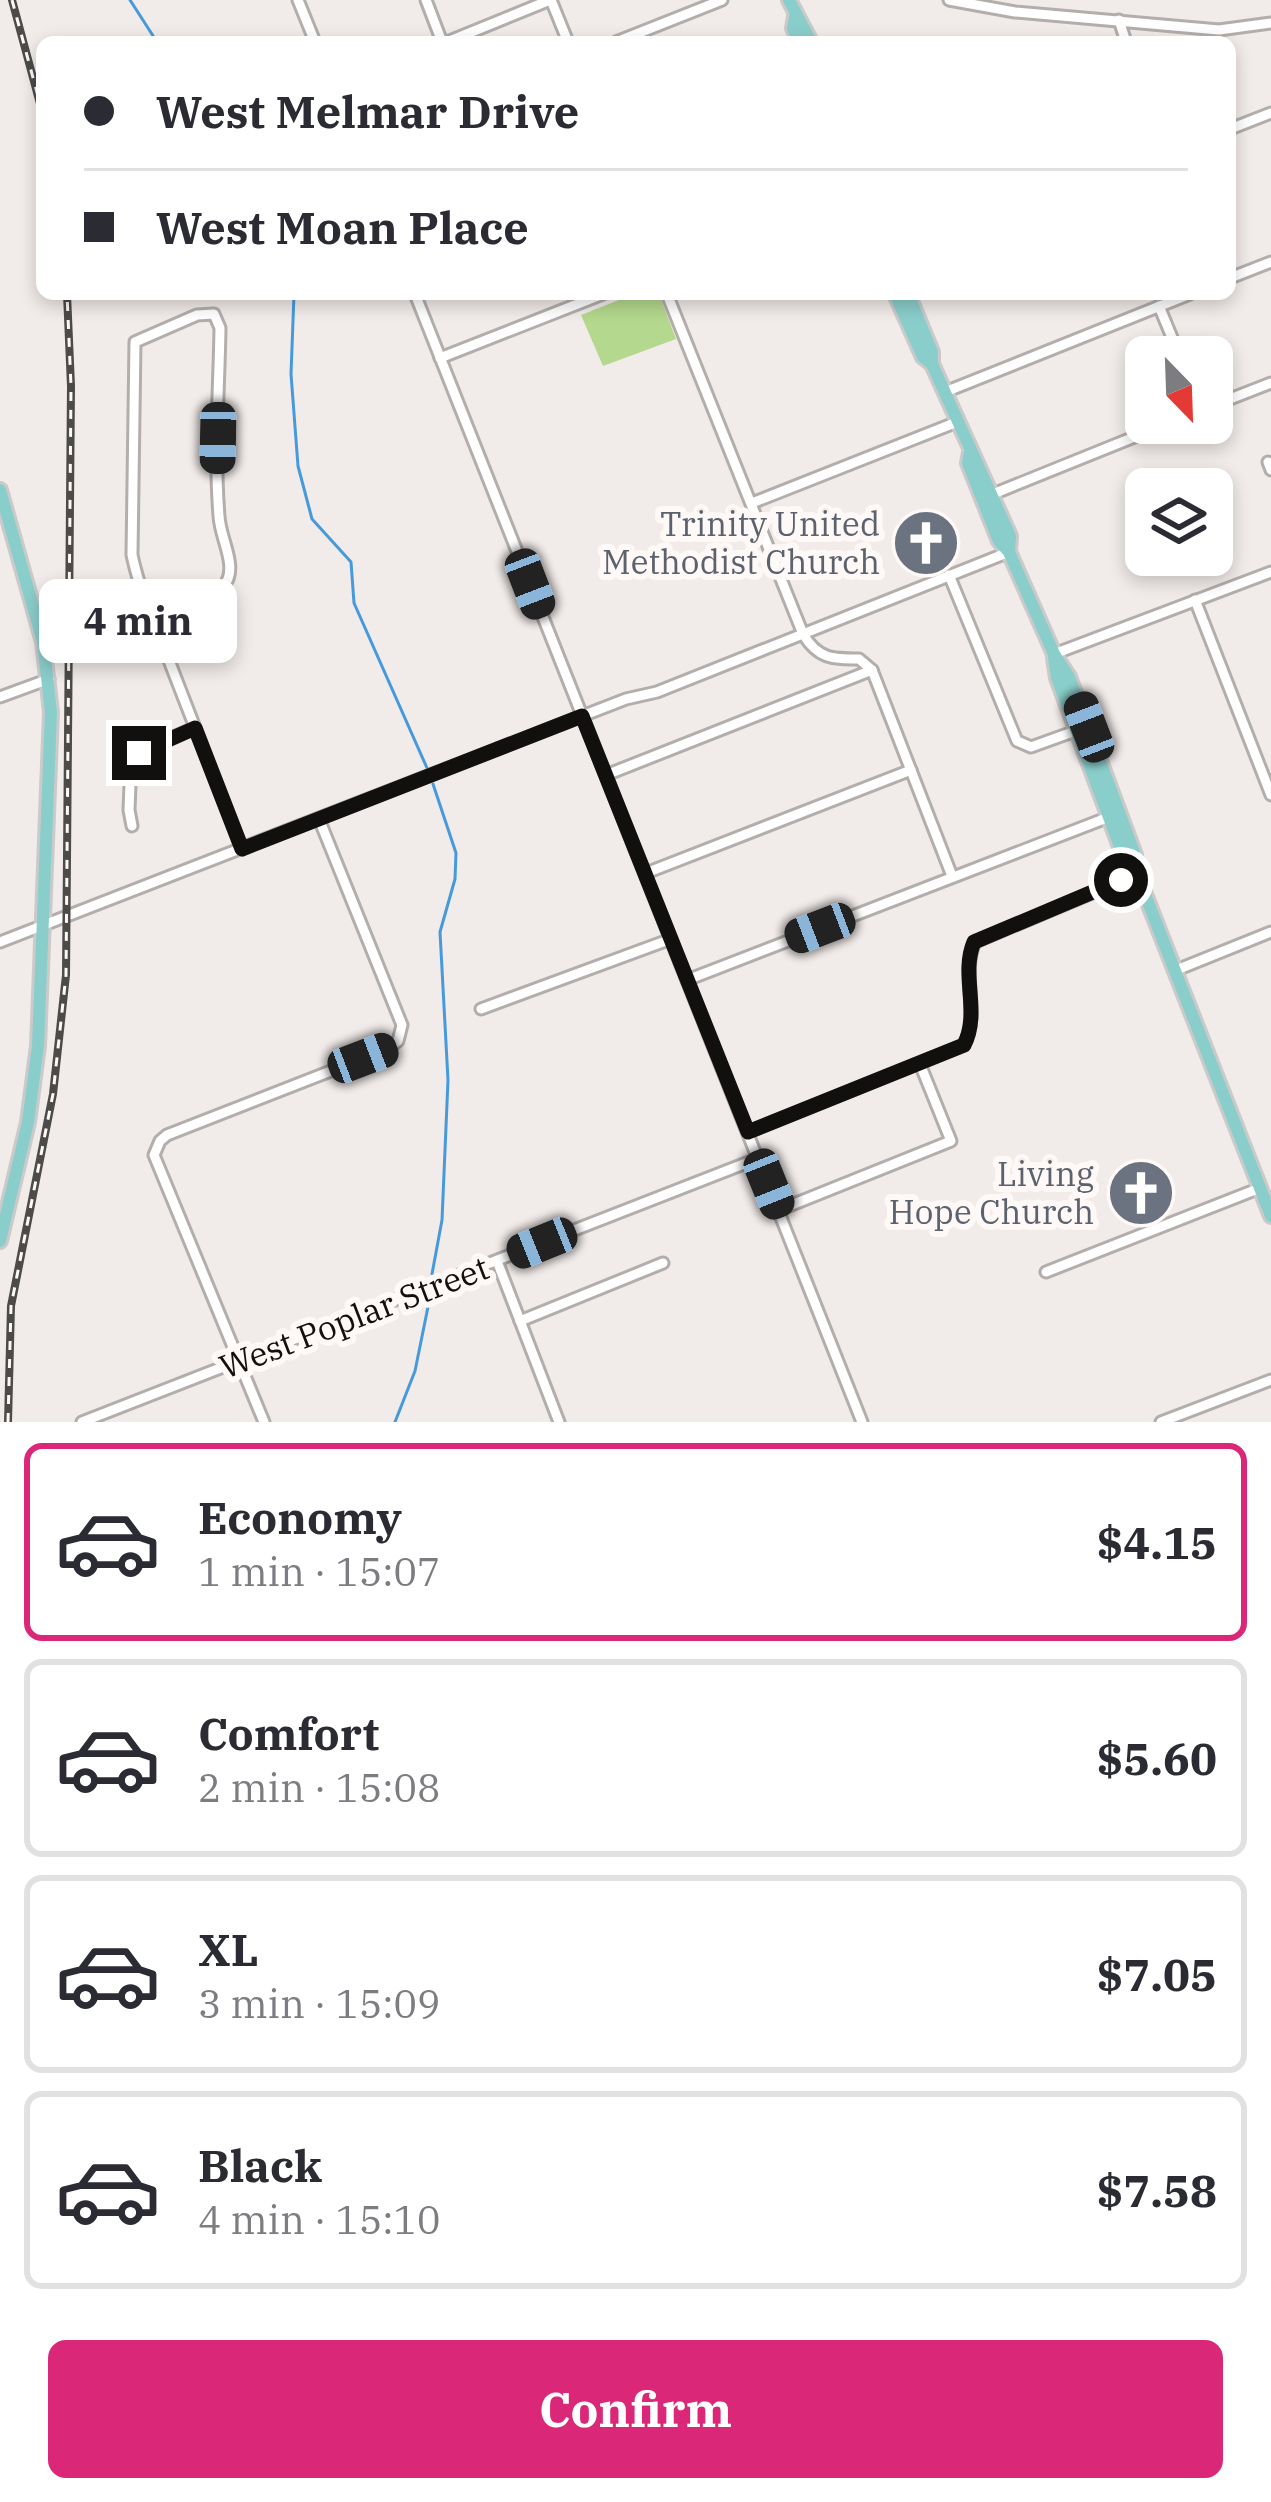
<!DOCTYPE html>
<meta charset="utf-8">
<style>
:root{--surface:#fff;--page:#f2f2f3;--text:#2b2b33;--muted:#7c7c81;--line:#e1e1e2;--accent:#db2777}
body{margin:0;font-family:"IBM Plex Serif",serif;background:var(--page);color:var(--text);height:100vh;display:flex;flex-direction:column;font-size:45px;white-space:nowrap}
*{box-sizing:border-box;margin:0}
p{font-size:39px;color:var(--muted)}
.icon{flex:none;width:66px;height:66px;fill:none;stroke:currentColor;stroke-width:2;stroke-linecap:round;stroke-linejoin:round}
.map{position:relative;height:1422px;overflow:hidden}
.panel{display:flex;flex-direction:column;background:var(--surface);flex:1}
.panel>*{flex:none}
.guide{position:absolute;left:36px;top:36px;width:1200px;height:264px;border-radius:18px;box-shadow:0 6px 18px #0003;display:grid;align-content:center;height:264px;padding:0 48px;background:var(--surface)}
.needle{width:78px;rotate:157deg}
.tools{position:absolute;left:1125px;top:336px;display:grid;gap:24px}
.tools a{display:grid;place-items:center;width:108px;height:108px;border-radius:18px;background:var(--surface);box-shadow:0 6px 18px #0003;font-size:60px}
.end{position:absolute;width:54px;height:54px;margin:-27px;border:15px solid #11100f;background:#fff;box-shadow:0 0 0 6px #fff}
.from{border-radius:50%}
.bubble{position:absolute;height:84px;border-radius:18px;background:var(--surface);box-shadow:0 6px 18px #0003;font-size:39px;font-weight:800;line-height:84px;text-align:center}
.car{position:absolute;width:36px;height:72px;margin:-36px -18px;border-radius:15px;box-shadow:0 0 9px 3px #0007;background:linear-gradient(#222 24%,#8ab4d8 0 40%,#222 0 76%,#8ab4d8 0 86%,#222 0)}
.guide b{display:flex;align-items:center;gap:42px;height:114px;font-size:45px}
.guide b+b{border-top:3px solid var(--line)}
.guide i{width:30px;height:30px;background:var(--text)}
ul{padding:21px 0 0;list-style:none}
li{display:flex;align-items:center;gap:36px;height:198px;margin:0 24px 18px;padding:0 24px;border:6px solid var(--line);border-radius:18px}
li div{flex:1}
li b{display:block;font-size:45px}
li em{font-style:normal;font-weight:800}
li.current{border-color:var(--accent)}
li>.icon{width:108px;height:108px;stroke-width:1.5}
.action{display:flex;gap:24px;margin-top:auto;padding:24px 48px}
.action a{flex:1;height:138px;border-radius:18px;background:var(--accent);color:#fff;font-size:48px;font-weight:800;line-height:138px;text-align:center}
.map>svg:first-child{display:block}
</style>
<div class="map">
<svg width="1271" height="1422" viewBox="0 0 1271 1422">
<rect width="100%" height="100%" fill="#f1ebe9"/>
<!-- green -->
<path fill="#b4d88d" d="M634 294H659L676 339 603 366 581 315Z"/>
<g fill="none" stroke-linecap="round" stroke-linejoin="round">
<!-- stream -->
<g stroke="#469adb" stroke-width="3">
<path d="M130 0 157 42"/>
<path d="M294 294 291 374 298 466 312 519 351 562 354 603 427 768"/>
<path d="M432 1274 442 1220 448 1080 440 932 455 879 456 853 433 784"/>
<path d="M395 1422 415 1371 430 1297"/>
</g>
<!-- minor casing -->
<g stroke="#b3aeab" stroke-width="15">
<g id="minor">
<path d="M298 0 315 42"/>
<path d="M426 0 442 42"/>
<path d="M551 0 568 42"/>
<path d="M949 0 1015 12 1219 30 1271 23"/>
<path d="M1119 20 1126 42"/>
<path d="M447 42 550 0"/>
<path d="M616 42 722 0"/>
<path d="M1230 129 1271 113"/>
<path d="M1230 278 1271 262"/>
<path d="M415 294 862 1422"/>
<path d="M667 294 803 634C818 659 832 659 859 659L872 670 952 876"/>
<path d="M1159 306 1180 357"/>
<path d="M440 358 603 294"/>
<path d="M945 392 1190 294"/>
<path d="M1212 406 1271 383"/>
<path d="M1268 462 1271 470"/>
<path d="M993 494 1169 423"/>
<path d="M752 503 957 422"/>
<path d="M949 575 1017 741 1031 747 1078 730"/>
<path d="M1195 600 1271 795"/>
<path d="M151 615 223 587C240 568 220 540 219 516 214 454 219 390 220 328L214 314 197 315 135 342 132 555C140 593 156 627 170 663 194 725 218 787 242 849"/>
<path d="M1054 654 1271 572"/>
<path d="M0 697 49 679"/>
<path d="M606 775 872 670"/>
<path d="M132 826 129 810 131 760 154 745 195 728"/>
<path d="M646 873 911 770"/>
<path d="M0 942 626 699 657 692 1009 552"/>
<path d="M1174 971 1271 932"/>
<path d="M687 980 1109 817"/>
<path d="M481 1009 671 939"/>
<path d="M748 1132 964 1045C981 1012 960 975 975 942L1137 874"/>
<path d="M779 1210 951 1141 920 1064"/>
<path d="M497 1261 559 1422"/>
<path d="M1046 1272 1260 1188"/>
<path d="M520 1321 663 1263"/>
<path d="M82 1422 759 1158"/>
<path d="M264 1422 154 1155 160 1141 167 1135 387 1049 398 1041 402 1025 319 819"/>
<path d="M1161 1422 1271 1380"/>
</g>
</g>
<!-- major casing -->
<g stroke="#cbcaca" stroke-width="18">
<g id="major">
<path d="M789 0 811 42"/>
<path d="M795 17 793 28 799 42"/>
<path d="M895 294 923 357 932 364"/>
<path d="M908 294 932 352V364L1010 536 1009 552"/>
<path d="M970 452 968 463 999 541 1009 552 1054 654 1069 677 1135 855 1137 874 1271 1216"/>
<path d="M0 490 43 642 51 712 38 1046 28 1122 0 1241"/>
<path d="M1054 658 1057 678 1125 860 1136 873"/>
</g>
</g>
<!-- minor -->
<use href="#minor" stroke="#fff" stroke-width="9"/>
<!-- major -->
<use href="#major" stroke="#8acecb" stroke-width="12"/>
<!-- rail casing -->
<g stroke="#4d4b4a" stroke-width="8">
<g id="rail">
<path d="M12 0 42 111"/>
<path d="M8 1422 11 1306 53 1094 66 975 71 386 67 294"/>
</g>
</g>
<!-- rail -->
<use href="#rail" stroke="#fef8f6" stroke-width="3" stroke-dasharray="9" stroke-linecap="butt"/>
</g>
<g fill="none" stroke-linecap="round" stroke-linejoin="round">
<!-- route -->
<path stroke="#11100f" stroke-width="15" d="M139 753 195 728 242 849 582 716 748 1132 964 1045C981 1012 960 975 974 942L1121 880"/>
</g>
<!-- icons -->
<defs>
<g id="church-disc" transform="scale(3.45)"><circle r="9.5" fill="#6b7280" stroke="#fef8f6"/><path d="M-1.2-6h2.4v3.5h3.3v2.4h-3.3V6h-2.4V-.1h-3.3v-2.4h3.3Z" fill="#fff"/></g>
</defs>
<g fill-rule="evenodd">
<use href="#church-disc" x="926" y="543"/>
<use href="#church-disc" x="1141" y="1193"/>
</g>
<g text-anchor="middle" stroke-width="12" stroke-linejoin="round" paint-order="stroke">
<!-- worship labels -->
<g font-size="33" fill="#5b616d" stroke="#fef8f6" text-anchor="end">
<text x="880" y="536">Trinity United<tspan x="880" dy="38">Methodist Church</tspan></text>
<text x="1094" y="1186">Living<tspan x="1094" dy="38">Hope Church</tspan></text>
</g>
<!-- street labels -->
<g font-size="33" fill="#11100f" stroke="#fef8f6">
<text transform="translate(354 1317) rotate(-21)" y="12">West Poplar Street</text>
</g>
</g>
</svg>
<div class="tools">
<a><svg class="needle" viewBox="-14 -14 28 28"><path d="M0-13l5 13h-10z" fill="#e53935"/><path d="M0 13l5-13h-10z" fill="#7c7c81"/></svg></a>
<a><svg class="icon" aria-label="layers" viewBox="0 0 24 24"><path d="M12 4l9 5-9 5-9-5zM3 14l9 5 9-5"/></svg></a>
</div>
<i class="end from" style="left:1121px;top:880px"></i>
<i class="end" style="left:139px;top:753px"></i>
<div class="bubble" style="left:39px;top:579px;width:198px">4 min</div>
<i class="car" style="left:218px;top:438px;rotate:181deg"></i>
<i class="car" style="left:530px;top:584px;rotate:159deg"></i>
<i class="car" style="left:1089px;top:727px;rotate:339deg"></i>
<i class="car" style="left:820px;top:928px;rotate:249deg"></i>
<i class="car" style="left:363px;top:1058px;rotate:69deg"></i>
<i class="car" style="left:769px;top:1184px;rotate:158deg"></i>
<i class="car" style="left:542px;top:1243px;rotate:248deg"></i>
<div class="guide">
<b><i class="from"></i>West Melmar Drive</b>
<b><i></i>West Moan Place</b>
</div>
</div>
<section class="panel">
<ul>
<li class="current"><svg class="icon" aria-label="car" viewBox="0 0 24 24"><path d="M5 17H2v-5l4-1 3-4h7l3 4 3 1v5h-3M9 17h6M6 11h13"/><circle cx="7" cy="17" r="2"/><circle cx="17" cy="17" r="2"/></svg><div><b>Economy</b><p>1 min · 15:07</p></div><em>$4.15</em></li>
<li><svg class="icon" aria-label="car" viewBox="0 0 24 24"><path d="M5 17H2v-5l4-1 3-4h7l3 4 3 1v5h-3M9 17h6M6 11h13"/><circle cx="7" cy="17" r="2"/><circle cx="17" cy="17" r="2"/></svg><div><b>Comfort</b><p>2 min · 15:08</p></div><em>$5.60</em></li>
<li><svg class="icon" aria-label="car" viewBox="0 0 24 24"><path d="M5 17H2v-5l4-1 3-4h7l3 4 3 1v5h-3M9 17h6M6 11h13"/><circle cx="7" cy="17" r="2"/><circle cx="17" cy="17" r="2"/></svg><div><b>XL</b><p>3 min · 15:09</p></div><em>$7.05</em></li>
<li><svg class="icon" aria-label="car" viewBox="0 0 24 24"><path d="M5 17H2v-5l4-1 3-4h7l3 4 3 1v5h-3M9 17h6M6 11h13"/><circle cx="7" cy="17" r="2"/><circle cx="17" cy="17" r="2"/></svg><div><b>Black</b><p>4 min · 15:10</p></div><em>$7.58</em></li>
</ul>
<div class="action"><a>Confirm</a></div>
</section>
